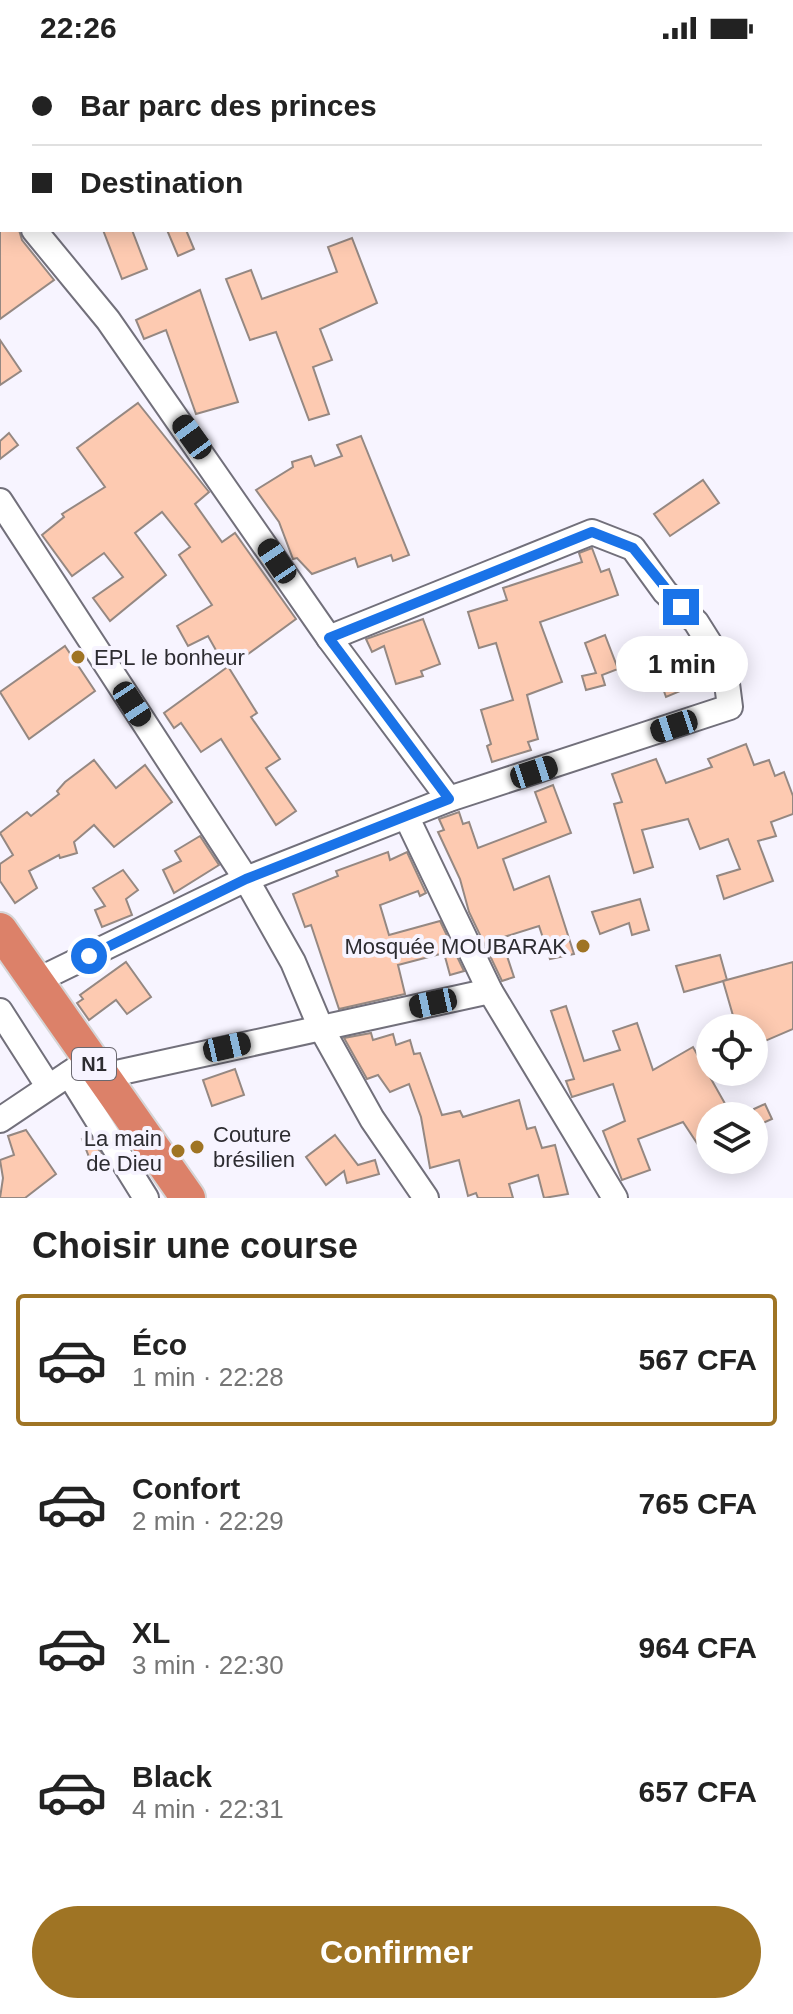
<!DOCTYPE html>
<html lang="fr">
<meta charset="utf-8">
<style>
:root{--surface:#fff;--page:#f6f6f6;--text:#222;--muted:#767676;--line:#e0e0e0;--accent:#9f7424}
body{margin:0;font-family:Helvetica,sans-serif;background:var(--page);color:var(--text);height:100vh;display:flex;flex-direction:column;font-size:30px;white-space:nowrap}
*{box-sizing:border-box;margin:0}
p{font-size:26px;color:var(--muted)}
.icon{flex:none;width:44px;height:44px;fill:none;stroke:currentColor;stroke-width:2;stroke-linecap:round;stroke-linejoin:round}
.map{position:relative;height:1142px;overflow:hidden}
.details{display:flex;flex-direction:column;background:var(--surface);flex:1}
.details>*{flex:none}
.guide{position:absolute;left:0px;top:0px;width:794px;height:176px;box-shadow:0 4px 20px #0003;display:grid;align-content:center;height:176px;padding:0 32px;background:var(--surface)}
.tools{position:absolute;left:696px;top:958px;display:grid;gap:16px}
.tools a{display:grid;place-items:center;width:72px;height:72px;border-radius:50%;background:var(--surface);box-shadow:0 4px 20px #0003;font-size:40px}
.end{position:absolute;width:36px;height:36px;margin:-18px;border:10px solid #1a73e8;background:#fff;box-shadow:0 0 0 4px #fff}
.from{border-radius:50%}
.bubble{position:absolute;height:56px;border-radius:28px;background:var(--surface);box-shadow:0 4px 20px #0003;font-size:26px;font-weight:800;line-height:56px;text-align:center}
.car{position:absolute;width:24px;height:48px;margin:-24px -12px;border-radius:10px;box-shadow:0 0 6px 2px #0007;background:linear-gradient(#222 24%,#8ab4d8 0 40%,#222 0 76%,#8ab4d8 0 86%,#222 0)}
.guide b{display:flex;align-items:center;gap:28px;height:76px;font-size:30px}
.guide b+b{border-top:2px solid var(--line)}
.guide i{width:20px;height:20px;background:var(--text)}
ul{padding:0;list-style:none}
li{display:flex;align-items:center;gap:24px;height:132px;margin:0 16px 12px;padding:0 16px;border:4px solid transparent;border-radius:8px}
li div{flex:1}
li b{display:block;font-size:30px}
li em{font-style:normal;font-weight:800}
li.selected{border-color:var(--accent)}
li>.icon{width:72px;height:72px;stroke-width:1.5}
h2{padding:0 32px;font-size:36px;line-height:96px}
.cta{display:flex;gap:16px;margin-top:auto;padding:16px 32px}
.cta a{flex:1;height:92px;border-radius:48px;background:var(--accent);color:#fff;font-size:32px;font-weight:800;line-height:92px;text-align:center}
.status{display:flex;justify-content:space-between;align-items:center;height:56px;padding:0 40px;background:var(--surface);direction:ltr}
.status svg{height:22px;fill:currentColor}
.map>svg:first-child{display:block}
</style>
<div class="status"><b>22:26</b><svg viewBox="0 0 49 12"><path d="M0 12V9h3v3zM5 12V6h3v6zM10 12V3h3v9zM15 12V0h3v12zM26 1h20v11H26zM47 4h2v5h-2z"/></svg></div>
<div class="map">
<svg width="793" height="1142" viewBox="0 0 793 1142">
<rect width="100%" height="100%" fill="#f7f4ff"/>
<!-- building -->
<g fill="#fdcab1" stroke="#958882" stroke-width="2">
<path d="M0 174H19L22 184 54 224 0 263Z"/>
<path d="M103 174H132L147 213 122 223Z"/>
<path d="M167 174H186L194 193 178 200Z"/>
<path d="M352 182 377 247 320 273 332 304 313 311 329 358 309 364 276 276 250 284 226 223 251 214 262 243 337 216 328 191Z"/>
<path d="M200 234 238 346 196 358 166 274 144 283 136 264Z"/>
<path d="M0 284 21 315 0 329Z"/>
<path d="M138 347 209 436 195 448 222 486 235 477 296 563 229 612 257 657 251 661 280 703 266 712 296 755 276 769 221 683 201 696 181 667 174 672 164 657 226 612 208 580 188 590 177 570 212 549 179 499 190 491 162 456 135 477 166 519 110 565 93 542 123 521 104 497 72 520 42 479 64 461 62 458 105 431 77 392Z"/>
<path d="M9 377 18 389 0 403V385Z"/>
<path d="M361 380 409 499 393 505 391 499 358 511 355 502 312 518 297 502 293 503 279 466 256 434 293 411 292 406 311 400 315 410 342 400 337 389Z"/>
<path d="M703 424 719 447 670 480 654 458Z"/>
<path d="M592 492 601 516 609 513 618 539 540 566 562 626 527 639 538 683 528 686 531 694 492 706 487 690 491 688 481 654 513 644 496 587 479 592 468 556 507 544 503 532 582 506 579 497Z"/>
<path d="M423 563 440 608 421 615 423 620 396 628 384 590 372 596 366 583Z"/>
<path d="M605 579 618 613 602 619 605 629 586 634 582 620 596 617 585 587Z"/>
<path d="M671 582 679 604 698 597 711 622 666 641 648 589Z"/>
<path d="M65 590 95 635 29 683 0 636Z"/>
<path d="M746 688 754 709 769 704 775 720 784 716 793 740V758L771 766 776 780 758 785 773 825 724 843 717 820 740 813 728 783 700 793 688 763 642 774 653 811 634 817 614 748 622 746 612 718 656 703 666 727 712 711 708 703Z"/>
<path d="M94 704 116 732 145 709 172 746 114 791 94 769 74 786 77 797 60 802 59 799 29 815 37 832 15 847 0 825V808L13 799 0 777 27 756 31 760 59 738 57 735 65 726Z"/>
<path d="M553 729 571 777 503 803 514 834 549 820 574 898 550 903 539 870 501 882 514 921 502 925 469 856 460 823 438 776 444 774 439 763 459 756 463 768 469 766 478 792 546 766 535 736Z"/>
<path d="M200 780 219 809 174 837 163 814 181 805 175 795Z"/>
<path d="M388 796 390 804 407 796 426 837 420 840 418 835 380 849 389 879 440 865 464 915 450 919 444 897 398 909 405 938 339 953 311 869 305 871 293 838 338 820 336 815Z"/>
<path d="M123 814 138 834 126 843 132 859 102 871 95 854 105 850 93 832Z"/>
<path d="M640 843 649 874 632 879 629 867 600 878 592 856Z"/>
<path d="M720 899 727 924 684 936 676 910Z"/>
<path d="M126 906 151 941 127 958 116 944 89 964 77 947 83 943 80 939Z"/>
<path d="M793 906V973L758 988 751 965 736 970 723 925Z"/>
<path d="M566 950 584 1005 620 994 613 975 637 967 653 1014 693 991 732 1060H710V1107L683 1066 638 1083 650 1114 622 1124 603 1075 625 1065 613 1028 572 1041 566 1025 574 1023 551 955Z"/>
<path d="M371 977 373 984 393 978 396 989 410 984 414 998 420 997 442 1059 460 1055 463 1061 519 1044 527 1073 535 1071 542 1092 555 1089 568 1138 544 1142 538 1119 509 1128 513 1142H478L476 1137 468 1140 459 1104 430 1112 421 1061 409 1028 390 1036 378 1019 367 1023 344 982Z"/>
<path d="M235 1013 244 1039 212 1050 203 1024Z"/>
<path d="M765 1048 772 1063 754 1071V1053Z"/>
<path d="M26 1074 56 1118 25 1142H0L3 1122 0 1104 14 1099 8 1080Z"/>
<path d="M335 1079 358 1109 375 1104 379 1118 347 1127 344 1115 326 1129 306 1101Z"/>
<path d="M90 1080 101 1097 89 1101 82 1083Z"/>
</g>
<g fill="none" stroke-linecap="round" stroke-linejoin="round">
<!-- minor casing -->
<g stroke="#72707b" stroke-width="28">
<g id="minor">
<path d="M299 0 305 2"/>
<path d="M68 2 76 0"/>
<path d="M0 17H2"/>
<path d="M0 123 2 126"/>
<path d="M34 174 108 264 329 582 449 743"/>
<path d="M0 445 246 823 293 906 320 970 372 1063 426 1142"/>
<path d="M407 762 490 935 615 1142"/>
<path d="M36 925 246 823 449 743 730 651 725 612 696 566 665 536 633 492 592 476 329 582"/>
<path d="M0 955 48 1030"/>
<path d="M69 1018 146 1142"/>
<path d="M103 1020 490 935"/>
<path d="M0 1064 82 1009"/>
</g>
</g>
<!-- highway casing -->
<g stroke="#d5d5d6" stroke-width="38">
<path id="highway" d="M0 874 188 1142"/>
</g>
<!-- minor -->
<use href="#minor" stroke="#fff" stroke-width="24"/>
<!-- highway -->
<use href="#highway" stroke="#dc8169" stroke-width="34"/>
</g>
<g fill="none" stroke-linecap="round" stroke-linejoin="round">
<!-- route -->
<path stroke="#1a73e8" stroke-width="10" d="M89 900 246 823 449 743 329 582 592 476 633 492 681 551"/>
</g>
<!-- markers -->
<g fill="#9f7424" stroke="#f7f4ff" stroke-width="3">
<circle cx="78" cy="601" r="8"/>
<circle cx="583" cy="890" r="8"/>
<circle cx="197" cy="1091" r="8"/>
<circle cx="178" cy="1095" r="8"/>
</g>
<g text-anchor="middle" stroke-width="8" stroke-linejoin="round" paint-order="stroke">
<!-- shield labels -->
<rect fill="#f7f4ff" stroke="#6a686f" stroke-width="2" x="72" y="992" width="44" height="32" rx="6"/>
<g font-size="20" font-weight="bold" fill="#2d2c31">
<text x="94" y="1015">N1</text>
</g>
<!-- poi labels -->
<g font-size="22" fill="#2d2c31" stroke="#f7f4ff" text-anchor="start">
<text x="94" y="609">EPL le bonheur</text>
<text x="567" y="898" text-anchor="end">Mosquée MOUBARAK</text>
<text x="213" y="1086">Couture<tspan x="213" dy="25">brésilien</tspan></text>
<text x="162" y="1090" text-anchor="end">La main<tspan x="162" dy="25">de Dieu</tspan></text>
</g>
</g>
</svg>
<div class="tools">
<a><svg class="icon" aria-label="locate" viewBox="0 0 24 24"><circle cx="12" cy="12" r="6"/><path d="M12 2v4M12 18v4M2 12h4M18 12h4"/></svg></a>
<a><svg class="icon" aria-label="layers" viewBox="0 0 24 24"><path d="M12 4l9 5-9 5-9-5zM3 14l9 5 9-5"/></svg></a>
</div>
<i class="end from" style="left:89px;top:900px"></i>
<i class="end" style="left:681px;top:551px"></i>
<div class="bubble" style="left:616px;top:580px;width:132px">1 min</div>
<i class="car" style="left:192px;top:381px;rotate:324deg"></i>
<i class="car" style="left:277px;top:505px;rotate:326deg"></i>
<i class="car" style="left:132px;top:648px;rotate:147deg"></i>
<i class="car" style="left:674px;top:670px;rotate:252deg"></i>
<i class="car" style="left:534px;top:716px;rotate:72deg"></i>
<i class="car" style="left:433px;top:947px;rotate:258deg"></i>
<i class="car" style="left:227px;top:991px;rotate:77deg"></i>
<div class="guide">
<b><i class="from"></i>Bar parc des princes</b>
<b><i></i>Destination</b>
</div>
</div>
<section class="details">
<h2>Choisir une course</h2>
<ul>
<li class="selected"><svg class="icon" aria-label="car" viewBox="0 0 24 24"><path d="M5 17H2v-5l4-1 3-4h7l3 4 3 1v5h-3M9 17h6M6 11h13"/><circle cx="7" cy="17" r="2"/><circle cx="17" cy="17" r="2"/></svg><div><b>Éco</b><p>1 min · 22:28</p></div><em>567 CFA</em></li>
<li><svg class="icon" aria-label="car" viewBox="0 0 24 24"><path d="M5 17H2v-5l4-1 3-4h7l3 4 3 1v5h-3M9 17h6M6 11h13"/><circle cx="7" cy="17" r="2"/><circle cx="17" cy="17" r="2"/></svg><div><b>Confort</b><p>2 min · 22:29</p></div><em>765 CFA</em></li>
<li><svg class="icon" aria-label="car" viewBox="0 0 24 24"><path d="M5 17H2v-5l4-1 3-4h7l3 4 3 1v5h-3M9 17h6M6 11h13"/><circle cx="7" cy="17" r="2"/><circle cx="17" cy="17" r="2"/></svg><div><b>XL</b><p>3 min · 22:30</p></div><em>964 CFA</em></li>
<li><svg class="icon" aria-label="car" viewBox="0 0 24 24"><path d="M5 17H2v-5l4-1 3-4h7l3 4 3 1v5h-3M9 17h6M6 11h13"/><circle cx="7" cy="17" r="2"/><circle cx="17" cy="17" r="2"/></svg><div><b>Black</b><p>4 min · 22:31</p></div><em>657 CFA</em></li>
</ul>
<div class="cta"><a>Confirmer</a></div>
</section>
